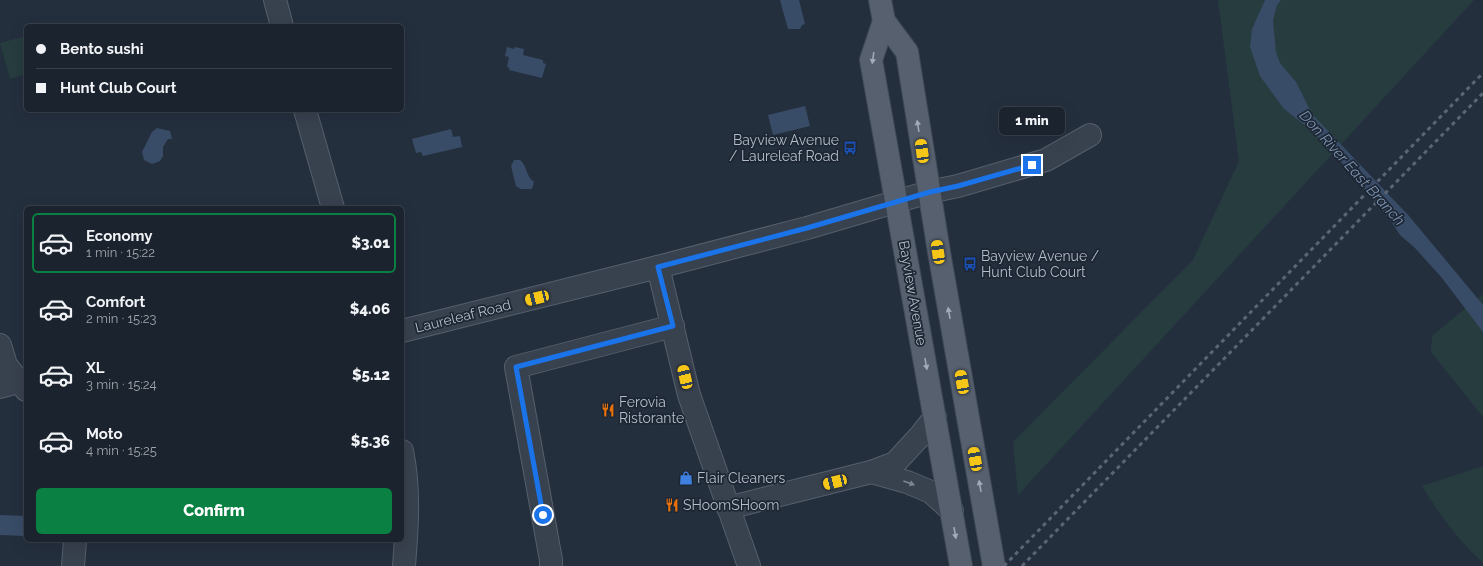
<!DOCTYPE html>
<meta charset="utf-8">
<style>
:root{--surface:#1b232e;--page:#242b36;--text:#f1f3f6;--muted:#a0a4aa;--line:#39404a;--accent:#0b8043}
body{margin:0;font-family:Raleway,sans-serif;background:var(--page);color:var(--text);height:100vh;display:flex;flex-direction:column;font-size:15px;white-space:nowrap}
*{box-sizing:border-box;margin:0}
p{font-size:13px;color:var(--muted)}
.icon{flex:none;width:22px;height:22px;fill:none;stroke:currentColor;stroke-width:2;stroke-linecap:round;stroke-linejoin:round}
.map{position:relative;flex:1;overflow:hidden}
.panel{position:absolute;left:24px;top:206px;width:380px;height:336px;display:flex;flex-direction:column;background:var(--surface);border-radius:6px;box-shadow:0 4px 16px #0002,0 0 0 1px var(--line)}
.panel>*{flex:none}
.guide{position:absolute;left:24px;top:24px;width:380px;height:88px;border-radius:6px;box-shadow:0 4px 16px #0002,0 0 0 1px var(--line);display:grid;align-content:center;height:88px;padding:0 12px;background:var(--surface)}
.end{position:absolute;width:18px;height:18px;margin:-9px;border:5px solid #1a73e8;background:#fff;box-shadow:0 0 0 2px #fff}
.from{border-radius:50%}
.bubble{position:absolute;height:28px;border-radius:6px;background:var(--surface);box-shadow:0 4px 16px #0002,0 0 0 1px var(--line);font-size:13px;font-weight:800;line-height:28px;text-align:center}
.car{position:absolute;width:12px;height:24px;margin:-12px -6px;border-radius:5px;box-shadow:0 0 3px 1px #0007;background:linear-gradient(#f5c518 24%,#345 0 40%,#f5c518 0 76%,#345 0 86%,#f5c518 0)}
.guide b{display:flex;align-items:center;gap:14px;height:38px;font-size:15px}
.guide b+b{border-top:1px solid var(--line)}
.guide i{width:10px;height:10px;background:var(--text)}
ul{padding:7px 0 0;list-style:none}
li{display:flex;align-items:center;gap:12px;height:60px;margin:0 8px 6px;padding:0 4px;border:2px solid transparent;border-radius:6px}
li div{flex:1}
li b{display:block;font-size:15px}
li em{font-style:normal;font-weight:800}
li.active{border-color:var(--accent)}
li>.icon{width:36px;height:36px;stroke-width:1.5}
.button{display:flex;gap:8px;margin-top:auto;padding:8px 12px}
.button a{flex:1;height:46px;border-radius:6px;background:var(--accent);color:#fff;font-size:16px;font-weight:800;line-height:46px;text-align:center}
.map>svg:first-child{display:block}
</style>
<div class="map">
<svg width="1483" height="566" viewBox="0 0 1483 566">
<rect width="100%" height="100%" fill="#242f3e"/>
<!-- green -->
<g fill="#263c3f">
<path d="M1218 0H1474L1018 495 1013 442 1193 260 1239 161Z"/>
<path d="M26 36V74L10 79 0 43Z"/>
<path d="M1483 294V417L1431 352 1432 336Z"/>
<path d="M1483 466V563C1458 540 1440 515 1422 486Z"/>
</g>
<!-- water -->
<g fill="#394c67">
<path d="M780 0H799L805 24 802 25 800 29H788Z"/>
<path d="M1265 0H1281L1277 5 1273 20 1276 52 1280 63 1296 82 1312 114 1409 216 1483 305V332L1442 278 1415 248 1400 235 1391 221 1343 164 1310 129 1284 109 1260 76 1250 47 1252 29Z"/>
<path d="M507 47 514 49 515 47 524 49 523 55 543 60V63L546 64 542 78 509 70 510 68 507 67 509 57 505 56Z"/>
<path d="M805 106 810 126 773 135 768 115Z"/>
<path d="M157 128 170 131 172 139H168L163 147V156L160 161 152 164 144 160 142 152 152 132Z"/>
<path d="M451 129 453 137 460 136 462 147 423 156 421 152 416 153 412 139Z"/>
<path d="M514 160H520C527 165 526 177 534 182L532 189H521L516 186 511 166Z"/>
<path d="M0 515 26 516V536L0 535Z"/>
</g>
<g fill="none" stroke-linecap="round" stroke-linejoin="round">
<!-- minor casing -->
<g stroke="#565f6c" stroke-width="24">
<g id="minor">
<path d="M275 0 282 26"/>
<path d="M305 110 333 208"/>
<path d="M658 267 689 395 749 566"/>
<path d="M402 331 658 267 807 228 929 192 958 186 1046 160 1090 135"/>
<path d="M0 345 6 365 26 390"/>
<path d="M0 387 26 380"/>
<path d="M402 451C410 489 407 528 404 566"/>
<path d="M871 472 907 482 931 492 952 511"/>
<path d="M728 508 871 472 895 463 920 436 935 417"/>
<path d="M73 566 75 540"/>
<path d="M551 566V560L516 367 673 326"/>
</g>
</g>
<!-- major casing -->
<g stroke="#414a57" stroke-width="24">
<g id="major">
<path d="M880 0 884 21 907 52 939 252 994 566"/>
<path d="M884 21 871 60 961 566"/>
</g>
</g>
<!-- minor -->
<use href="#minor" stroke="#38414e" stroke-width="22"/>
<!-- major -->
<use href="#major" stroke="#56606e" stroke-width="22"/>
<!-- rail -->
<g stroke="#5a6575" stroke-width="3" stroke-dasharray="4 4" stroke-linecap="butt">
<path d="M1004 566 1483 73"/>
<path d="M1022 566 1483 93"/>
</g>
</g>
<!-- one-way arrows -->
<defs><path id="oneway-solid" d="M-6-.8H1V-3.2L6.5 0L1 3.2V.8H-6Z"/></defs>
<g fill="#a1aab7">
<use href="#oneway-solid" transform="translate(873 58) rotate(98)"/>
<use href="#oneway-solid" transform="translate(918 126) rotate(-99)"/>
<use href="#oneway-solid" transform="translate(949 313) rotate(-100)"/>
<use href="#oneway-solid" transform="translate(926 364) rotate(80)"/>
<use href="#oneway-solid" transform="translate(980 486) rotate(-100)"/>
<use href="#oneway-solid" transform="translate(955 533) rotate(80)"/>
</g>
<use fill="#7c8592" href="#oneway-solid" transform="translate(909 483) rotate(20)"/>
<g fill="none" stroke-linecap="round" stroke-linejoin="round">
<!-- route -->
<path stroke="#1a73e8" stroke-width="5" d="M543 515 516 367 673 326 658 267 807 228 930 192 958 186 1032 165"/>
</g>
<!-- icons -->
<defs>
<g id="bus-bare" transform="scale(1.08)"><path d="M-5-6H5V4H4V6H2V4H-2V6H-4V4H-5ZM-3.5-4V0h7V-4ZM-3.5 1.2v1.5H-2V1.2ZM2 1.2v1.5H3.5V1.2Z" fill="#1a4fb4" stroke="#1d2633" stroke-width="2.5" paint-order="stroke"/></g>
<g id="restaurant-bare" transform="scale(1.08)"><path d="M-5-6h1v4h1v-4h1v4h1v-4h1v5L-1.5 .5V6h-2V.5L-5-1ZM5-6V6H3V1.5H1.5Q1.5-4 5-6Z" fill="#e8710a" stroke="#1d2633" stroke-width="2.5" paint-order="stroke"/></g>
<g id="shop-bare" transform="scale(1.08)"><path d="M-5-2.5h2.3a2.7 3.5 0 0 1 5.4 0H5L5.5 6h-11ZM-1.5-2.5h3a1.5 2.3 0 0 0-3 0Z" fill="#3f7fe0" stroke="#1d2633" stroke-width="2.5" paint-order="stroke"/></g>
</defs>
<g fill-rule="evenodd">
<use href="#bus-bare" x="850" y="148"/>
<use href="#bus-bare" x="970" y="264"/>
<use href="#restaurant-bare" x="608" y="410"/>
<use href="#shop-bare" x="686" y="478"/>
<use href="#restaurant-bare" x="672" y="505"/>
</g>
<g text-anchor="middle" stroke-width="3.5" stroke-linejoin="round" paint-order="stroke">
<!-- poi labels -->
<g font-size="14" fill="#b4bcc9" stroke="#1d2633" text-anchor="start">
<text x="839" y="145" text-anchor="end">Bayview Avenue<tspan x="839" dy="16">/ Laureleaf Road</tspan></text>
<text x="981" y="261">Bayview Avenue /<tspan x="981" dy="16">Hunt Club Court</tspan></text>
<text x="619" y="407">Ferovia<tspan x="619" dy="16">Ristorante</tspan></text>
<text x="697" y="483">Flair Cleaners</text>
<text x="683" y="510">SHoomSHoom</text>
</g>
<!-- street labels -->
<g font-size="14" fill="#b4bcc9" stroke="#1d2633">
<text transform="translate(913 293) rotate(80)" y="5">Bayview Avenue</text>
<text transform="translate(463 316) rotate(-14)" y="5">Laureleaf Road</text>
</g>
<!-- water labels -->
<g font-size="15" font-style="italic" fill="#7c92b1" stroke="#1d2633">
<text transform="translate(1352 168) rotate(48)" y="5">Don River East Branch</text>
</g>
</g>
</svg>
<i class="end from" style="left:543px;top:515px"></i>
<i class="end" style="left:1032px;top:165px"></i>
<div class="bubble" style="left:999px;top:107px;width:66px">1 min</div>
<i class="car" style="left:922px;top:151px;rotate:352deg"></i>
<i class="car" style="left:938px;top:252px;rotate:352deg"></i>
<i class="car" style="left:537px;top:298px;rotate:256deg"></i>
<i class="car" style="left:685px;top:377px;rotate:347deg"></i>
<i class="car" style="left:962px;top:382px;rotate:350deg"></i>
<i class="car" style="left:975px;top:459px;rotate:350deg"></i>
<i class="car" style="left:835px;top:482px;rotate:256deg"></i>
<div class="guide">
<b><i class="from"></i>Bento sushi</b>
<b><i></i>Hunt Club Court</b>
</div>
<section class="panel">
<ul>
<li class="active"><svg class="icon" aria-label="car" viewBox="0 0 24 24"><path d="M5 17H2v-5l4-1 3-4h7l3 4 3 1v5h-3M9 17h6M6 11h13"/><circle cx="7" cy="17" r="2"/><circle cx="17" cy="17" r="2"/></svg><div><b>Economy</b><p>1 min · 15:22</p></div><em>$3.01</em></li>
<li><svg class="icon" aria-label="car" viewBox="0 0 24 24"><path d="M5 17H2v-5l4-1 3-4h7l3 4 3 1v5h-3M9 17h6M6 11h13"/><circle cx="7" cy="17" r="2"/><circle cx="17" cy="17" r="2"/></svg><div><b>Comfort</b><p>2 min · 15:23</p></div><em>$4.06</em></li>
<li><svg class="icon" aria-label="car" viewBox="0 0 24 24"><path d="M5 17H2v-5l4-1 3-4h7l3 4 3 1v5h-3M9 17h6M6 11h13"/><circle cx="7" cy="17" r="2"/><circle cx="17" cy="17" r="2"/></svg><div><b>XL</b><p>3 min · 15:24</p></div><em>$5.12</em></li>
<li><svg class="icon" aria-label="car" viewBox="0 0 24 24"><path d="M5 17H2v-5l4-1 3-4h7l3 4 3 1v5h-3M9 17h6M6 11h13"/><circle cx="7" cy="17" r="2"/><circle cx="17" cy="17" r="2"/></svg><div><b>Moto</b><p>4 min · 15:25</p></div><em>$5.36</em></li>
</ul>
<div class="button"><a>Confirm</a></div>
</section>
</div>
